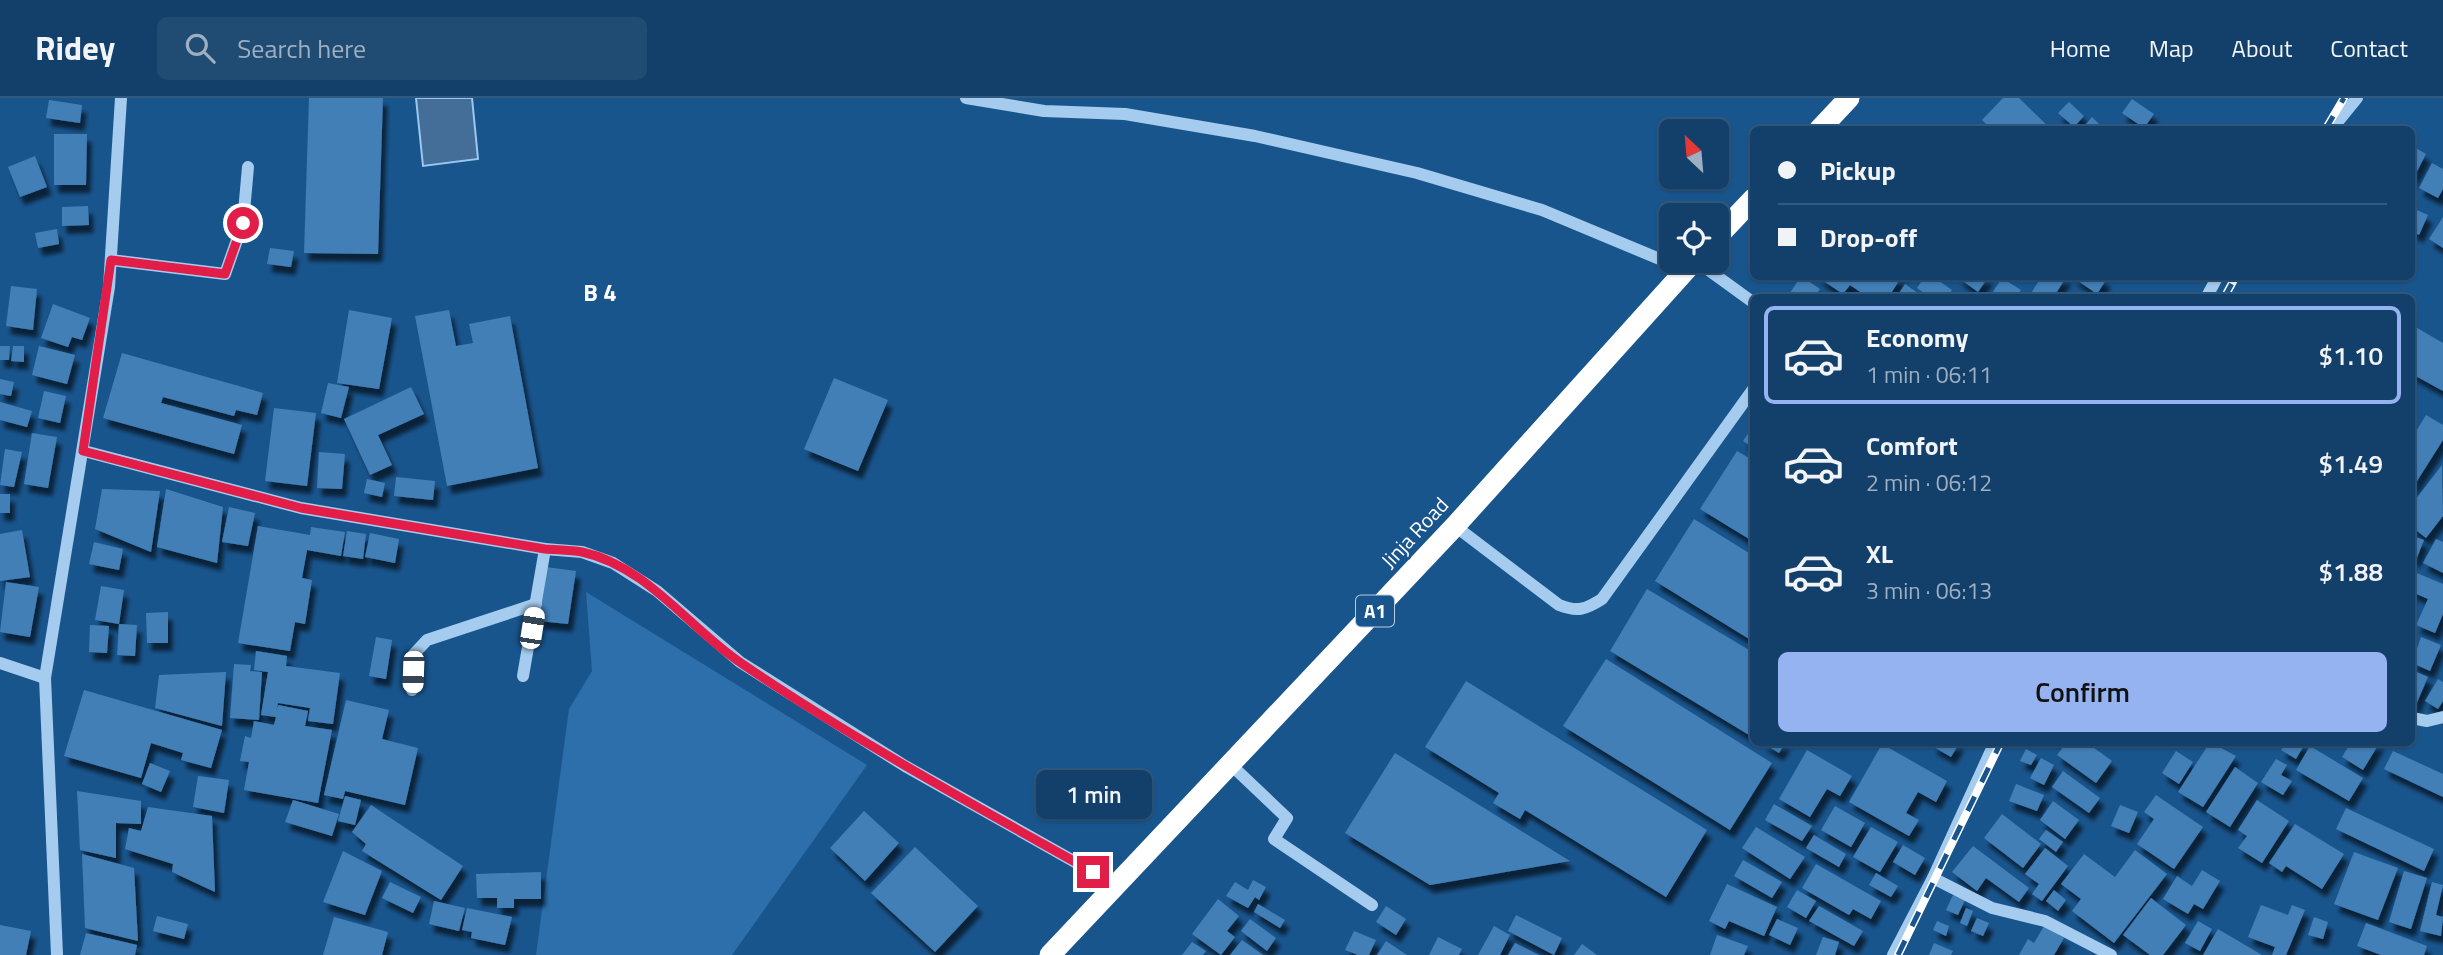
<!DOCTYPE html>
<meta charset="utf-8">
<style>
:root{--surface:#13406a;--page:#204b72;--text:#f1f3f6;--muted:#9dafc1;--line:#32597e;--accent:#95b2f1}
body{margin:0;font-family:"Titillium Web",sans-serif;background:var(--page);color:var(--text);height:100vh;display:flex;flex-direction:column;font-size:26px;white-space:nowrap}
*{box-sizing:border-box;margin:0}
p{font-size:23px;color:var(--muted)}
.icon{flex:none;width:38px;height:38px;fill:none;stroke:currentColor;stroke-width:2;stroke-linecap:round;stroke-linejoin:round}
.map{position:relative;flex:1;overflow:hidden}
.details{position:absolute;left:1750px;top:196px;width:665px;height:452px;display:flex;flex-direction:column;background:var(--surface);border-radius:10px;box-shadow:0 2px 5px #0004,0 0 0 2px var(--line)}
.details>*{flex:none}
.guide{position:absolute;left:1750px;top:28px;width:665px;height:154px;border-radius:10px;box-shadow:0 2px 5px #0004,0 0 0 2px var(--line);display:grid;align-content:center;height:154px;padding:0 28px;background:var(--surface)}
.needle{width:46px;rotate:334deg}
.tools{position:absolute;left:1659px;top:21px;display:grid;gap:14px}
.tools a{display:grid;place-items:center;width:70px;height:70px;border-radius:10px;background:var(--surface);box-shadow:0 2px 5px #0004,0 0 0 2px var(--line);font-size:35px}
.end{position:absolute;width:32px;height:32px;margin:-16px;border:9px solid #e11d48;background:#fff;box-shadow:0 0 0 4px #fff}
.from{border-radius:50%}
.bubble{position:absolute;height:49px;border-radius:10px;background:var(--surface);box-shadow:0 2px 5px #0004,0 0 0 2px var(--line);font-size:23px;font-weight:600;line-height:49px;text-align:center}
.car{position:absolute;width:21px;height:42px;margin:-21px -10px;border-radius:9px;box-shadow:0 0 5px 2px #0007;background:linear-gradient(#fff 24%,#345 0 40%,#fff 0 76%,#345 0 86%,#fff 0)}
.guide b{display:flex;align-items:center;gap:24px;height:66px;font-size:26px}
.guide b+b{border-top:2px solid var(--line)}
.guide i{width:18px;height:18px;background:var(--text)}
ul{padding:12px 0 0;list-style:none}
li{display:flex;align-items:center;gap:21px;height:98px;margin:0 14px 10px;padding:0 14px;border:4px solid transparent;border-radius:10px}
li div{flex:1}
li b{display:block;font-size:26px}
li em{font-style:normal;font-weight:600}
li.current{border-color:var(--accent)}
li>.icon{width:63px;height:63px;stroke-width:1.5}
.primary-button{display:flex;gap:14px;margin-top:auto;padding:14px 28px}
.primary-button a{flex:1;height:80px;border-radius:10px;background:var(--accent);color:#111;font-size:28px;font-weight:600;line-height:80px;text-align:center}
header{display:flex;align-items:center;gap:42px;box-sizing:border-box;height:98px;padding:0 35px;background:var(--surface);border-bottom:2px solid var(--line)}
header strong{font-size:33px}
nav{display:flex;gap:38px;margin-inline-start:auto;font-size:24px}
.search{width:490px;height:63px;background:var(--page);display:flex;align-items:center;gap:18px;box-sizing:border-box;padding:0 24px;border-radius:10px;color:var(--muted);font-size:26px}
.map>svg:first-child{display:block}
</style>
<header>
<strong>Ridey</strong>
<div class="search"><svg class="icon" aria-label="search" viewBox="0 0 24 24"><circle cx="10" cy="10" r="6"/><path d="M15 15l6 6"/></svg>Search here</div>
<nav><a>Home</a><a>Map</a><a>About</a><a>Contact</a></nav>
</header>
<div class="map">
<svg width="2443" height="857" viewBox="0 0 2443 857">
<defs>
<filter id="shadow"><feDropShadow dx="4.5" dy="8" stdDeviation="2" flood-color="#0009"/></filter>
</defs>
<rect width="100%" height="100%" fill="#19558d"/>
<!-- green -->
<path fill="#2c6fab" d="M586 494 867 667 732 857H536L569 611 592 573Z"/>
<!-- water -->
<path fill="#446e97" stroke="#98c8f1" stroke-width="2" d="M416 0H472L478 61 423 68Z"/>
<!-- building -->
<g fill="#427fb6" filter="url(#shadow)">
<path d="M309 0H383L378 156 304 155Z"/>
<path d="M2003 0H2019L2052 32H1992L1982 22Z"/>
<path d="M2132 1 2154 16 2144 30 2122 15Z"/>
<path d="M49 2 82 7 80 25 46 20Z"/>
<path d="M2069 4 2084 18 2074 29 2058 15Z"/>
<path d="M2092 19 2105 32H2081Z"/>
<path d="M54 36H87L86 87H54Z"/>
<path d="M2412 48 2426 56 2412 83Z"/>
<path d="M35 58 47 89 20 99 8 69Z"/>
<path d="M2432 65 2443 71V91L2438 100 2419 90Z"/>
<path d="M88 108 89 127 62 128V109Z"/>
<path d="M2412 110 2428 117 2419 137 2412 133Z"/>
<path d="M2443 119V150L2429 141Z"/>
<path d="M57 131 59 146 38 150 35 135Z"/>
<path d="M270 150 294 153 291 169 267 166Z"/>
<path d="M1801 178 1820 191 1814 200 1788 198Z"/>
<path d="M1816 178H1902L1888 200H1869L1850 187 1843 196Z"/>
<path d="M1925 178H1932L1952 192 1947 200H1931L1917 190Z"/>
<path d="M1956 178H1989L1978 194Z"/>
<path d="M2042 178H2067L2053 200H2028Z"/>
<path d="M2071 178H2101L2106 182 2097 196Z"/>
<path d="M2002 180 2021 192 2016 200H1989Z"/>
<path d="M1905 186 1925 200H1896Z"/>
<path d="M11 188 37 191 33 232 6 228Z"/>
<path d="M53 206 90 220 82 242 72 239 68 249 41 240Z"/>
<path d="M349 212 392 220 379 291 337 285Z"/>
<path d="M449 212 456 248 473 245 469 226 510 218 538 370 447 388 415 218Z"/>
<path d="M2412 227 2443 245V293L2412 276Z"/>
<path d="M0 248H10L9 262H0Z"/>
<path d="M13 248H24V264L11 263Z"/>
<path d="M39 248 75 257 67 286 32 277Z"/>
<path d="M122 255 263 295 257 317 236 312 234 318 163 299 161 305 242 327 234 356 103 320Z"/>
<path d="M834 280 888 302 858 373 804 351Z"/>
<path d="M0 281 14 284 11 298 0 296Z"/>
<path d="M328 285 349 289 341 320 321 315Z"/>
<path d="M411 289 424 316 378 337 392 367 370 377 344 321Z"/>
<path d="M44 293 66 298 60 325 38 320Z"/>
<path d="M0 304 32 313 27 329 0 322Z"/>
<path d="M274 310 316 315 307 388 265 383Z"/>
<path d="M2426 317 2443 327V342L2412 391V340Z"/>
<path d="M1754 327V350L1743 343Z"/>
<path d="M32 335 57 339 48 390 24 386Z"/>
<path d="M5 351 22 354 14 389 0 387Z"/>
<path d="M1737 353 1754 363V444L1700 411Z"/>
<path d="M319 354 345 356 342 391 317 390Z"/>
<path d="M2442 367 2443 418 2426 440 2412 429V406Z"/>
<path d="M396 379 435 383 433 402 394 398Z"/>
<path d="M367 381 385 385 382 399 364 395Z"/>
<path d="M102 391 160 393 151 454 95 431Z"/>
<path d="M166 391 223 409 217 465 157 449Z"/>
<rect x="0" y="396" width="10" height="19"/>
<path d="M229 409 255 415 248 448 222 444Z"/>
<path d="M1694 421 1754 458V544L1655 483Z"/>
<path d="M258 428 310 437 311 429 345 434 341 458 307 452 302 480 312 482 305 526 295 524 290 553 238 545Z"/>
<path d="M22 432 30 479 0 483V436Z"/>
<path d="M347 433 366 436 363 461 343 458Z"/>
<path d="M370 435 399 441 395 465 365 459Z"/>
<path d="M2412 438 2424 442 2416 462 2412 460Z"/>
<path d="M2436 441 2443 444V475L2423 465Z"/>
<path d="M94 444 123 451 119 472 89 466Z"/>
<path d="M546 469 576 473 568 526 539 523Z"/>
<path d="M2412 473 2443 486V516L2435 535 2416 527 2428 501 2412 494Z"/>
<path d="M6 484 39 489 30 539 0 534Z"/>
<path d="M101 488 124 492 119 526 137 527 135 558 117 557 119 526 95 522Z"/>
<path d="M1647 491 1754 555V640L1610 553Z"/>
<path d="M168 514V545H147L146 515Z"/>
<path d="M90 527 109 528 107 555 89 554Z"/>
<path d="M376 539 392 542 386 581 369 578Z"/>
<path d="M2421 539 2441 547 2430 573 2412 565Z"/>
<path d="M256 553 287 558 286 568 340 575 333 626 308 623 310 610 278 605 276 614 278 607 308 613 305 628 332 632 318 705 244 692 249 664 240 663 245 638 251 640 254 623 274 627 276 619 261 617 268 574 254 572Z"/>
<path d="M1606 561 1772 665 1730 732 1563 628Z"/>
<path d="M234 566 251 567 250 573 262 574 259 622 230 620Z"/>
<path d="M2412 572 2428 579 2415 609 2412 608Z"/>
<path d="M226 574 222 628 155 610 159 577Z"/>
<path d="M2438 581 2443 584V603L2438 611 2425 603Z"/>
<path d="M1466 583 1707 732 1666 799 1525 712 1520 721 1493 705 1499 695 1425 649Z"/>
<path d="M84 592 222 632 211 670 181 662 183 655 151 645 141 680 64 658Z"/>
<path d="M346 602 389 612 382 641 418 650 405 707 345 693 343 701 324 697Z"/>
<path d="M1761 644H1786L1779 655Z"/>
<path d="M1934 644H1960L1951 659 1932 648Z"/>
<path d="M2067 644H2086L2112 663 2096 685 2057 657Z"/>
<path d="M2210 644 2236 658 2203 709 2178 694Z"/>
<path d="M2286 644H2306L2296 661 2281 652Z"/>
<path d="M2351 644H2380L2363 672 2342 659Z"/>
<path d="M1882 646 1947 683 1936 704 1918 694 1906 715 1919 722 1909 738 1849 704Z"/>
<path d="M2310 648 2363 680 2349 703 2296 672Z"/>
<path d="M2026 651 2037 657 2031 667 2020 663Z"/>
<path d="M1807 652 1852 678 1840 698 1827 691 1810 719 1779 701Z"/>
<path d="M2176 653 2193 664 2179 686 2162 675Z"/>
<path d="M2393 653 2443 676V699L2384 671Z"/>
<path d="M1395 655 1570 763 1430 787 1345 735Z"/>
<path d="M2041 660 2054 667 2044 687 2030 680Z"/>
<path d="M2276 661 2287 667 2281 677 2292 683 2283 697 2261 684Z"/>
<path d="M150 665 170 673 161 694 142 686Z"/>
<path d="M2235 669 2258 685 2230 729 2206 714Z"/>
<path d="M2063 673 2100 700 2089 715 2052 689Z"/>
<path d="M198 678 229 682 224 715 193 709Z"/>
<path d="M2016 686 2044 697 2037 713 2009 703Z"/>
<path d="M77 693 141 703V726L116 725V760L80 752Z"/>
<path d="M2156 697 2203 729 2174 771 2137 746 2154 721 2144 714Z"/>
<path d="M345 698 361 702 355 727 338 723Z"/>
<path d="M293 702 339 716 332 738 285 724Z"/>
<path d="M2257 702 2289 723 2262 765 2238 750 2247 738 2238 732Z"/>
<path d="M2053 703 2079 722 2065 741 2040 722Z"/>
<path d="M1774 706 1812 728 1802 743 1765 722Z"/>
<path d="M371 707 463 768 441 802 362 753 366 746 352 734Z"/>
<path d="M2120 707 2138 714 2129 735 2111 728Z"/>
<path d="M1835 708 1865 725 1851 749 1821 732Z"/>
<path d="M148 709 212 718 215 794 172 774 173 766 125 751 129 730 141 733Z"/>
<path d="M2346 710 2434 751 2424 773 2336 731Z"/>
<path d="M864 713 899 745 865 783 830 750Z"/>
<path d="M2002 716 2041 746 2023 770 1984 740Z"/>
<path d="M2295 726 2344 756 2322 791 2286 768 2282 774 2269 765Z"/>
<path d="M1756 729 1805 759 1790 781 1742 750Z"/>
<path d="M1871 729 1898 744 1880 774 1853 759Z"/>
<path d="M2046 732 2063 744 2056 754 2039 741Z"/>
<path d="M1814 737 1846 756 1839 769 1806 750Z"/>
<path d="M1903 747 1925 760 1915 777 1893 764Z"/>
<path d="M1973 748 2029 790 2019 804 1986 780 1977 793 1952 774Z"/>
<path d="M915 749 978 808 935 854 871 795Z"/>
<path d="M2045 750 2068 768 2042 803 2032 796 2039 786 2025 776Z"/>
<path d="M2135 752 2167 776 2114 845 2072 813 2081 801 2061 786 2084 756 2115 779Z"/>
<path d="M343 753 382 773 365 817 323 804Z"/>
<path d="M2354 754 2398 770 2378 822 2334 806Z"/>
<path d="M82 756 134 770 138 843 85 830Z"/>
<path d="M1743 762 1782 784 1772 800 1734 778Z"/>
<path d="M1816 766 1881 803 1871 821 1853 811 1849 817 1802 790Z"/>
<path d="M2202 772 2220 783 2203 811 2194 806 2188 816 2163 801 2177 778 2192 788Z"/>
<path d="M2404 773 2427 780 2411 831 2389 824Z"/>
<path d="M541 774V801H514V810H497V800H477L476 776Z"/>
<path d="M1876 775 1898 788 1891 799 1869 787Z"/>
<path d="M1253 782 1266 789 1259 802 1255 799 1248 810 1226 798 1235 784 1248 792Z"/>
<path d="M390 784 421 799 413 815 382 800Z"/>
<path d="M2432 784 2443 787 2436 817 2443 819 2441 838 2420 833Z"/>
<path d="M1727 786 1777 809 1764 838 1729 823 1725 831 1709 823Z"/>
<path d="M1797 792 1816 803 1806 820 1787 809Z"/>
<path d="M2054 792 2066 802 2058 813 2046 803Z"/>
<path d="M1953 797 1965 802 1958 817 1946 812Z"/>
<path d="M2151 800 2186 827 2163 857H2150L2123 837Z"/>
<path d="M1218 801 1239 818 1227 833 1235 839 1221 857 1192 836Z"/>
<path d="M434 803 465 810 459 833 429 826Z"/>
<path d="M1258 806 1285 822 1280 830 1254 814Z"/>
<path d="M2261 807 2288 817 2292 807 2305 812 2286 857H2272L2275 849 2248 839Z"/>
<path d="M1386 808 1406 821 1396 837 1376 824Z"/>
<path d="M1819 808 1863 833 1854 848 1809 823Z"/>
<path d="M467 810 512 819 505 847 471 840 472 834 462 832Z"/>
<path d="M1966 810 1973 813 1967 828 1960 825Z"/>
<path d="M1516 817 1562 840 1554 857 1508 833Z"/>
<path d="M157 818 188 826 184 841 153 833Z"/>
<path d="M334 819 388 834 382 857H323Z"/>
<path d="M2314 819 2328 824 2323 841 2308 837Z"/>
<path d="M1977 820 1989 825 1983 838 1971 833Z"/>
<path d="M1250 821 1276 840 1267 853 1241 833Z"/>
<path d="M1777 821 1798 830 1790 847 1769 837Z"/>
<path d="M1937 823 1949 828 1946 838 1933 832Z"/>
<path d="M2198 823 2212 831 2200 853 2185 845Z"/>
<path d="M2366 825 2427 848 2424 857H2381L2357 848Z"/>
<path d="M0 827 31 833 26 857H0Z"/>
<path d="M1494 828 1510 837 1500 857H1478Z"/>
<path d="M2044 828 2064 840 2054 857H2019L2028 841 2034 845Z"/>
<path d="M2218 831 2262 857H2203Z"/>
<path d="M1354 833 1376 842 1369 857H1358L1345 852Z"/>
<path d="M86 835 137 847 135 857H80Z"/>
<path d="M1717 837 1748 848 1744 857H1710Z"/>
<path d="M1438 839 1462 851 1459 857H1429Z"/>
<path d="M1823 839 1839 844 1835 857H1816Z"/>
<path d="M1242 842 1263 857H1230Z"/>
<path d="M1386 843 1407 857H1377Z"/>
<path d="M1192 844 1206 853 1203 857H1182Z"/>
<path d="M1515 845 1539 857H1508Z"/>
<path d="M1934 845 1953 853 1951 857H1929Z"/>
<path d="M1582 846 1597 857H1574Z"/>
</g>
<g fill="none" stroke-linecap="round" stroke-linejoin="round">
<!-- minor -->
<g stroke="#a5ccee" stroke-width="12">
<path d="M966 0 1044 13 1125 16 1255 38 1417 75 1542 112 1686 172"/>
<path d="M2331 32 2357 0"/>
<path d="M111 162 225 176 243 125 248 69"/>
<path d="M1696 163 1754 205"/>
<path d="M2206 200 2218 178"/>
<path d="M84 353 301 410 545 451 582 454 613 465 657 493 740 564 905 668 1116 787"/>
<path d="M1455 428 1559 507C1577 514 1585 512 1602 501L1754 290"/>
<path d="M0 565 45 580"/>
<path d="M523 578 545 451"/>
<path d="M412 592 414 556 427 542 536 506"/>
<path d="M2412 620 2427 623 2443 619"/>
<path d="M1230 666 1287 720 1274 741 1372 807"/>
<path d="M1933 780 1992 810 2045 823 2111 857"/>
<path d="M57 857 45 580 109 189 121 0"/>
<path d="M1893 857 1933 780 1995 644"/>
</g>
<!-- highway -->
<g stroke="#fff" stroke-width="21">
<path d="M1819 32 1849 0"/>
<path d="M1717 139 1754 100"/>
<path d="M1050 857 1455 428 1694 163"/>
</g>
<!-- rail casing -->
<g stroke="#fff" stroke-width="8">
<g id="rail">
<path d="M2325 32 2344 0"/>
<path d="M2224 200 2236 178"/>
<path d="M1898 857 2001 644"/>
</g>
</g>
<!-- rail -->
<use href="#rail" stroke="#19558d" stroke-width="5" stroke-dasharray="16" stroke-linecap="butt"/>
</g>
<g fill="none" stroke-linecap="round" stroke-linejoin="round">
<!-- route -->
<path stroke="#e11d48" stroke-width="9" d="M243 125 225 176 111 162 83 353 301 410 545 451C557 452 570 452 582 454 647 468 689 530 741 565 854 642 974 707 1093 774"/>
</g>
<g text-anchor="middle" stroke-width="5" stroke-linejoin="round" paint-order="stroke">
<!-- shield labels -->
<rect fill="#19558d" stroke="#baccdd" stroke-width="2" x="1356" y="497.5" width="38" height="31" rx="5"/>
<g font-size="19" font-weight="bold" fill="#fff">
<text x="1375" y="520">A1</text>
</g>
<!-- street labels -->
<g font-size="21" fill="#fff" stroke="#19558d">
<text transform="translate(1415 435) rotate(-47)" y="7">Jinja Road</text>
</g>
<!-- quarter labels -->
<g font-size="24" font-weight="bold" fill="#fff" stroke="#19558d">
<text x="600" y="203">B 4</text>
</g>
</g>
</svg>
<div class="tools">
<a><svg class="needle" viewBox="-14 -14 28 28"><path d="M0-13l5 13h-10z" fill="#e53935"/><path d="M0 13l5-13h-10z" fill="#9dafc1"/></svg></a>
<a><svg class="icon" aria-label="locate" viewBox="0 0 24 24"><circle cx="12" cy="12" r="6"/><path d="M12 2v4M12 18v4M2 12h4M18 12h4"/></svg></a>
</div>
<i class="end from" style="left:243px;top:125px"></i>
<i class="end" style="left:1093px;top:774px"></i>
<div class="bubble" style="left:1036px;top:672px;width:116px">1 min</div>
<i class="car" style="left:532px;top:530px;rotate:9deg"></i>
<i class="car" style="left:413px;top:574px;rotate:182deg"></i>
<div class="guide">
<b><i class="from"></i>Pickup</b>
<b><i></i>Drop-off</b>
</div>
<section class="details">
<ul>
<li class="current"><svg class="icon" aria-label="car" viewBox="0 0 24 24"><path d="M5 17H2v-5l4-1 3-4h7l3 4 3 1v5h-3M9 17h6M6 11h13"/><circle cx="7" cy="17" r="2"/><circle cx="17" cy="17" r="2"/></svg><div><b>Economy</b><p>1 min · 06:11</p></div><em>$1.10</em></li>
<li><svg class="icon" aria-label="car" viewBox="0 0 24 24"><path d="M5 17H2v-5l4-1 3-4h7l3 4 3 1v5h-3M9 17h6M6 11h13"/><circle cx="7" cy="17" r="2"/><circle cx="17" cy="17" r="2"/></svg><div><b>Comfort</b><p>2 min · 06:12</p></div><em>$1.49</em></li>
<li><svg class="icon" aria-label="car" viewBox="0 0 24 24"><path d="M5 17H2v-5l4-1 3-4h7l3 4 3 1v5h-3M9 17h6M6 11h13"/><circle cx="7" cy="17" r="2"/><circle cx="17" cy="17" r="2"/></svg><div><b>XL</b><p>3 min · 06:13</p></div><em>$1.88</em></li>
</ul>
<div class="primary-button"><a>Confirm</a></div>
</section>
</div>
